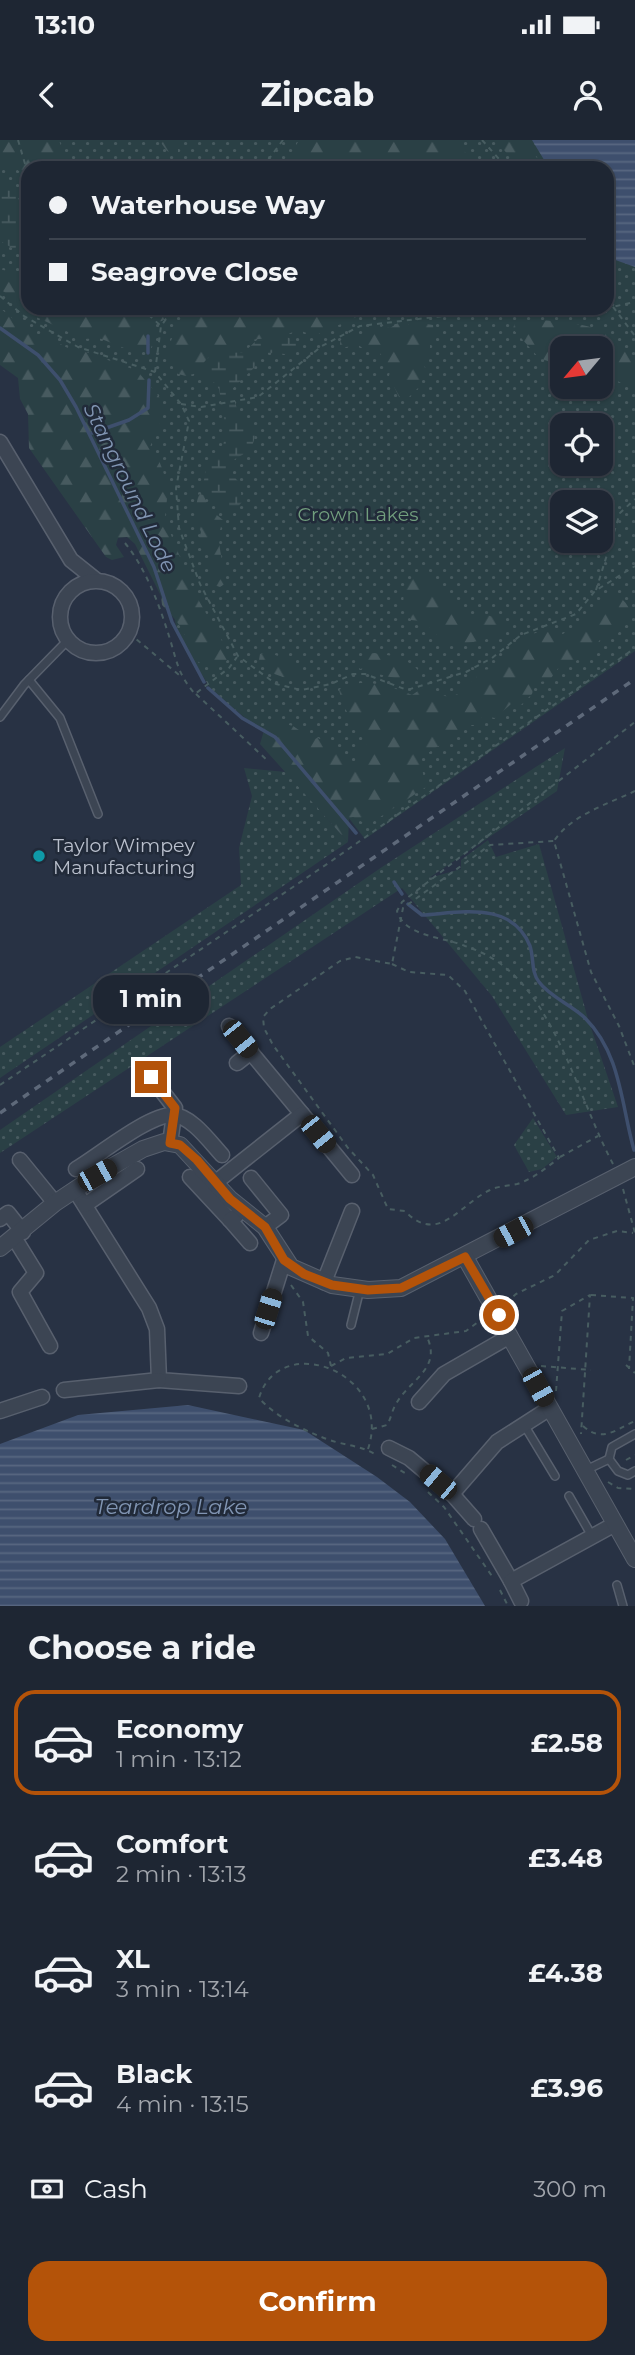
<!DOCTYPE html>
<meta charset="utf-8">
<style>
:root{--surface:#1e2633;--page:#2b323f;--text:#f1f3f6;--muted:#a1a5ac;--line:#3c434e;--accent:#b45309}
body{margin:0;font-family:Montserrat,sans-serif;background:var(--page);color:var(--text);height:100vh;display:flex;flex-direction:column;font-size:26px;white-space:nowrap}
*{box-sizing:border-box;margin:0}
p{font-size:23px;color:var(--muted)}
.icon{flex:none;width:38px;height:38px;fill:none;stroke:currentColor;stroke-width:2;stroke-linecap:round;stroke-linejoin:round}
.map{position:relative;height:1466px;overflow:hidden}
.drawer{display:flex;flex-direction:column;background:var(--surface);flex:1}
.drawer>*{flex:none}
.top-card{position:absolute;left:21px;top:21px;width:593px;height:154px;border-radius:21px;box-shadow:0 2px 5px #0004,0 0 0 2px var(--line);display:grid;align-content:center;height:154px;padding:0 28px;background:var(--surface)}
.needle{width:46px;rotate:241deg}
.controls{position:absolute;left:550px;top:196px;display:grid;gap:14px}
.controls a{display:grid;place-items:center;width:63px;height:63px;border-radius:14px;background:var(--surface);box-shadow:0 2px 5px #0004,0 0 0 2px var(--line);font-size:35px}
.end{position:absolute;width:32px;height:32px;margin:-16px;border:9px solid #b45309;background:#fff;box-shadow:0 0 0 4px #fff}
.from{border-radius:50%}
.bubble{position:absolute;height:49px;border-radius:21px;background:var(--surface);box-shadow:0 2px 5px #0004,0 0 0 2px var(--line);font-size:23px;font-weight:700;line-height:49px;text-align:center}
.car{position:absolute;width:21px;height:42px;margin:-21px -10px;border-radius:9px;box-shadow:0 0 5px 2px #0007;background:linear-gradient(#222 24%,#8ab4d8 0 40%,#222 0 76%,#8ab4d8 0 86%,#222 0)}
.top-card b{display:flex;align-items:center;gap:24px;height:66px;font-size:26px}
.top-card b+b{border-top:2px solid var(--line)}
.top-card i{width:18px;height:18px;background:var(--text)}
ul{padding:0;list-style:none}
li{display:flex;align-items:center;gap:21px;height:105px;margin:0 14px 10px;padding:0 14px;border:4px solid transparent;border-radius:21px}
li div{flex:1}
li b{display:block;font-size:26px}
li em{font-style:normal;font-weight:700}
li.selected{border-color:var(--accent)}
li>.icon{width:63px;height:63px;stroke-width:1.5}
h2{padding:0 28px;font-size:32px;line-height:84px}
.pay{display:flex;align-items:center;gap:18px;height:77px;padding:0 28px;font-size:26px}
.pay p{margin-inline-start:auto}
.cta{display:flex;gap:14px;margin-top:auto;padding:14px 28px}
.cta a{flex:1;height:80px;border-radius:21px;background:var(--accent);color:#fff;font-size:28px;font-weight:700;line-height:80px;text-align:center}
.status{display:flex;justify-content:space-between;align-items:center;height:49px;padding:0 35px;background:var(--surface);direction:ltr}
.status svg{height:19px;fill:currentColor}
header{display:flex;justify-content:space-between;align-items:center;height:91px;padding:0 28px;background:var(--surface);font-size:32px;font-weight:700}
.map>svg:first-child{display:block}
</style>
<div class="status"><b>13:10</b><svg viewBox="0 0 49 12"><path d="M0 12V9h3v3zM5 12V6h3v6zM10 12V3h3v9zM15 12V0h3v12zM26 1h20v11H26zM47 4h2v5h-2z"/></svg></div>
<header><svg class="icon" aria-label="back" viewBox="0 0 24 24"><path d="M15 5l-7 7 7 7"/></svg>Zipcab<svg class="icon" aria-label="person" viewBox="0 0 24 24"><circle cx="12" cy="8" r="4"/><path d="M4 21q1-7 8-7t8 7"/></svg></header>
<div class="map">
<svg width="635" height="1466" viewBox="0 0 635 1466">
<defs>
<pattern id="grass-dots" width="8" height="8" patternUnits="userSpaceOnUse" patternTransform="scale(1.75)"><rect width="8" height="8" fill="#2a4045"/><path d="M2 2h.1M6 6h.1" fill="none" stroke="#475a5f" stroke-width="1.8" stroke-linecap="round"/></pattern>
<pattern id="forest-firs" width="22" height="20" patternUnits="userSpaceOnUse" patternTransform="scale(1.75)"><rect width="22" height="20" fill="#2a4045"/><path d="M5 1l3.5 6h-7zM16 11l3.5 6h-7z" fill="#475a5f"/></pattern>
<pattern id="wetland-marsh" width="20" height="14" patternUnits="userSpaceOnUse" patternTransform="scale(1.75)"><rect width="20" height="14" fill="#2a4045"/><path d="M1 5h8M5 5V1M11 12h8M15 12V8" fill="none" stroke="#475a5f"/></pattern>
<pattern id="water-rules" width="6" height="5" patternUnits="userSpaceOnUse" patternTransform="scale(1.75)"><rect width="6" height="5" fill="#3e4f6d"/><path d="M0 2.5h6" fill="none" stroke="#586781"/></pattern>
</defs>
<rect width="100%" height="100%" fill="#283244"/>
<!-- grass -->
<g fill="url(#grass-dots)" fill-rule="evenodd">
<path d="M0 0H635V511L365 699 321 642 276 594 254 585 212 551 177 494 171 452 0 196ZM28 28H607V168H28ZM562 208H600V247H562ZM562 285H600V324H562ZM562 362H600V401H562Z"/>
<path d="M565 608 557 651 429 738 461 729V720L488 700 496 717 539 704 588 879 618 967 566 975 492 856 402 748 0 1013V990L382 727Z"/>
<path d="M244 628 286 632 348 702 0 938V907L241 745 239 708 252 656Z"/>
<path d="M533 978 557 1017 542 1029 529 1032 514 1005Z"/>
</g>
<!-- forest -->
<g fill="url(#forest-firs)">
<path d="M0 0H59L68 28H28V35H25L16 29 10 31 0 25Z"/>
<path d="M159 0H178V15L167 11Z"/>
<path d="M299 0H452L482 28H275L292 13Z"/>
<path d="M501 0H526L543 28H520L503 9Z"/>
<path d="M0 129 10 132 28 147V168H178L162 181 155 182 154 201 150 210 131 214 134 212 99 198 83 199 30 174 24 166 0 149Z"/>
<path d="M0 168 30 193 46 196 75 212H86L138 231C147 246 170 259 162 278 158 289 151 298 150 310L158 318 163 331 168 350 165 377 169 390 195 454 230 515 224 525C204 525 200 527 186 510 190 493 173 477 162 465L161 456 135 404 127 397 118 398 116 405 124 417 112 420 106 417 29 308 28 274 20 259 18 238 0 225Z"/>
<path d="M192 168H377L314 196 299 190 279 197 250 200 219 219 218 241 210 244 197 233 186 236 178 234C158 211 176 187 192 168Z"/>
<path d="M541 180C586 185 603 183 635 219V251L600 231V208H562V226L539 218 513 189 515 182Z"/>
<path d="M413 182 433 185 434 200 430 203V211L423 221 427 235 420 239V246L407 259 399 257 389 236 391 228 379 212 371 213 358 205 340 208V201C353 193 370 195 383 186L390 188 398 183 405 186Z"/>
<path d="M199 354 204 355 208 368 223 380C216 399 220 407 223 426 225 433 222 435 226 443L220 447 214 445 209 436V416L199 399 201 392C195 380 195 365 199 354Z"/>
<path d="M425 434 469 475H487L509 482 511 489C498 498 456 508 442 502 435 492 424 480 411 480L403 469 404 447 412 439Z"/>
<path d="M612 453C623 457 632 468 631 480L619 491 616 499 610 495 602 497 588 516 559 527 549 541 535 542 532 554 521 565 511 564 495 578 482 576 479 585H469C458 599 434 605 420 620L426 647 368 685 353 677 349 679 348 702 260 604 265 587 274 581 293 586 312 599 318 598 341 611 342 621 356 623 355 613 369 602 366 595H361C352 584 342 564 339 550 358 536 392 546 412 555L424 547 450 558 459 553 460 546 476 539 479 530 497 529C509 501 532 486 563 494L571 488 575 489 591 469Z"/>
<path d="M267 512 294 522 306 535 294 541 269 532 259 520 260 514Z"/>
<path d="M365 513C384 513 415 518 422 537 405 541 380 538 367 527L360 529 356 524Z"/>
</g>
<!-- wetland -->
<g fill="url(#wetland-marsh)">
<path d="M0 36 7 41 28 74V117L0 101Z"/>
<path d="M283 194 298 204V210L285 214 261 212 255 227 231 250 240 278 250 282 257 290 251 310 235 319 227 330 240 343 242 362 233 372 218 366 203 346 206 328 223 307 226 289 219 249 202 226C212 206 226 215 244 212L257 200Z"/>
</g>
<!-- water -->
<g fill="url(#water-rules)">
<path d="M532 0H635V127L607 117V28H549Z"/>
<path d="M188 1265 304 1290 377 1337 410 1362 445 1399 485 1466H0V1304L78 1275Z"/>
</g>
<g fill="none" stroke-linecap="round" stroke-linejoin="round">
<!-- stream -->
<g stroke="#3e4f6d" stroke-width="3.5">
<path d="M0 188 38 215 60 240 76 267 154 427 172 482 204 542"/>
<path d="M148 213V196"/>
<path d="M92 293 129 280 148 268 149 240"/>
<path d="M208 548 242 578 275 597 356 693"/>
<path d="M394 742 402 754"/>
<path d="M408 764 422 775C459 773 512 760 530 806 534 818 531 832 539 842 550 857 572 865 585 878 621 914 621 964 634 1010"/>
</g>
<!-- service casing -->
<g stroke="#58606e" stroke-width="10">
<g id="service">
<path d="M29 540 60 578 98 674"/>
<path d="M0 577 24 545 67 501"/>
<path d="M351 1185 360 1149"/>
<path d="M523 1283 555 1336"/>
<path d="M635 1294 612 1307 609 1319 618 1331 628 1335 635 1331"/>
<path d="M586 1330 609 1319"/>
<path d="M569 1356 592 1396"/>
<path d="M617 1445 623 1466"/>
</g>
</g>
<!-- minor casing -->
<g stroke="#58606e" stroke-width="17">
<g id="minor">
<path d="M0 302 71 420 96 440"/>
<circle cx="96" cy="477" r="36"/>
<path d="M229 886 302 974"/>
<path d="M237 923 251 912"/>
<path d="M151 937 175 968 170 1003"/>
<path d="M20 1020 55 1063"/>
<path d="M76 1029C98 1016 148 975 172 975 191 975 210 1002 222 1015"/>
<path d="M190 1037 230 1080"/>
<path d="M251 1038 281 1075 265 1087"/>
<path d="M216 1042 302 974 352 1035"/>
<path d="M75 1050 149 1168 157 1189 159 1240 239 1246"/>
<path d="M85 1065 137 1029"/>
<path d="M236 1076 230 1080 250 1103"/>
<path d="M0 1079 8 1073 23 1092"/>
<path d="M15 1099 36 1133 20 1152 50 1206"/>
<path d="M324 1142 352 1071"/>
<path d="M261 1193 284 1120"/>
<path d="M64 1250 159 1240"/>
<path d="M419 1262 444 1234 510 1196"/>
<path d="M0 1271 42 1257"/>
<path d="M389 1308 409 1318 452 1354"/>
<path d="M474 1379 452 1354 497 1302 550 1268"/>
<path d="M481 1389 511 1441"/>
<path d="M521 1461 511 1441 615 1384"/>
</g>
</g>
<!-- tertiary casing -->
<g stroke="#58606e" stroke-width="18">
<g id="tertiary">
<path d="M0 1108 55 1063 97 1035 143 1009 164 1002 180 1005 230 1059 265 1087 291 1127 332 1145 368 1150 401 1148 635 1027"/>
<path d="M465 1117 635 1419"/>
</g>
</g>
<!-- path -->
<g stroke="#485d61" stroke-width="2" stroke-dasharray="5 5" stroke-linecap="butt">
<path d="M18 0 28 34"/>
<path d="M482 0 507 28"/>
<path d="M262 28 283 0"/>
<path d="M0 156 24 176 78 207 155 232 181 264 189 281 176 348 179 388 200 444 238 516 276 544 301 550 331 544 353 534H365L407 550 466 532 492 518 521 495 576 474 595 451 635 426"/>
<path d="M607 159 635 196"/>
<path d="M141 168 161 186"/>
<path d="M155 232 161 186 174 168"/>
<path d="M181 264 201 267 258 257 322 206 360 186 476 172 579 174 635 162"/>
<path d="M125 403C146 429 159 464 169 496 177 521 177 533 195 554L229 528 237 517"/>
<path d="M596 450 620 373 635 359"/>
<path d="M129 493 179 535"/>
<path d="M196 554 269 622"/>
<path d="M635 651C608 664 571 675 554 701L591 832 619 886 635 928"/>
<path d="M392 824 409 832 448 835 465 851 559 1018C546 1028 533 1039 517 1044 508 1046 498 1046 490 1050 460 1064 438 1106 405 1071L388 1069 373 1035 348 1008 273 905 264 888 263 877 270 869 340 821 355 817 392 824 403 768 490 705 554 701"/>
<path d="M0 945 330 722 635 508"/>
<path d="M560 1017 598 996"/>
<path d="M613 1024C582 966 558 871 507 829 496 819 480 811 465 806 445 797 404 797 397 771L402 762 635 582"/>
<path d="M623 1049 635 1093"/>
<path d="M291 1145 303 1162 308 1196 328 1213 331 1226"/>
<path d="M591 1155 633 1158 629 1229"/>
<path d="M506 1163 516 1154 555 1135 589 1100 617 1091 633 1093"/>
<path d="M626 1225 635 1233"/>
<path d="M331 1226 346 1218 387 1214 414 1198 466 1191 482 1179"/>
<path d="M541 1226 591 1230"/>
<path d="M556 1251 562 1171 590 1155 581 1294"/>
<path d="M583 1286C602 1303 615 1290 635 1281"/>
<path d="M372 1289 387 1285C391 1279 392 1270 396 1264 409 1240 442 1229 427 1197"/>
<path d="M368 1309C394 1232 279 1190 259 1258 275 1277 312 1295 336 1302 352 1306 364 1307 378 1316"/>
<path d="M626 1320 635 1315"/>
<path d="M392 1325 408 1335"/>
<path d="M608 1342 618 1348 635 1349"/>
<path d="M428 1352 444 1367 494 1439"/>
<path d="M500 1450 508 1466"/>
</g>
<!-- service -->
<use href="#service" stroke="#3c4553" stroke-width="7"/>
<!-- minor -->
<use href="#minor" stroke="#3c4553" stroke-width="14"/>
<!-- tertiary -->
<use href="#tertiary" stroke="#3c4553" stroke-width="16"/>
<!-- rail -->
<path stroke="#5e697a" stroke-width="3.5" stroke-dasharray="7 7" stroke-linecap="butt" d="M0 973 635 539"/>
</g>
<g fill="none" stroke-linecap="round" stroke-linejoin="round">
<!-- route -->
<path stroke="#b45309" stroke-width="9" d="M151 937 175 968 170 1003 180 1005 197 1020 230 1059 265 1087 284 1120 304 1134 332 1145 368 1150 401 1148 465 1117 499 1175"/>
</g>
<!-- markers -->
<circle fill="#0f9aa8" stroke="#212a39" stroke-width="2.5" cx="39" cy="716" r="7"/>
<g text-anchor="middle" stroke-width="5" stroke-linejoin="round" paint-order="stroke">
<!-- park labels -->
<g font-size="19" fill="#719e7d" stroke="#212a39">
<text x="358" y="381">Crown Lakes</text>
</g>
<!-- poi labels -->
<g font-size="19" fill="#bac0cd" stroke="#212a39" text-anchor="start">
<text x="53" y="712">Taylor Wimpey<tspan x="53" dy="22">Manufacturing</tspan></text>
</g>
<!-- water labels -->
<g font-size="21" font-style="italic" fill="#8195b3" stroke="#212a39">
<text transform="translate(130 348) rotate(64)" y="7">Stanground Lode</text>
<text x="171" y="1374">Teardrop Lake</text>
</g>
</g>
</svg>
<div class="controls">
<a><svg class="needle" viewBox="-14 -14 28 28"><path d="M0-13l5 13h-10z" fill="#e53935"/><path d="M0 13l5-13h-10z" fill="#a1a5ac"/></svg></a>
<a><svg class="icon" aria-label="locate" viewBox="0 0 24 24"><circle cx="12" cy="12" r="6"/><path d="M12 2v4M12 18v4M2 12h4M18 12h4"/></svg></a>
<a><svg class="icon" aria-label="layers" viewBox="0 0 24 24"><path d="M12 4l9 5-9 5-9-5zM3 14l9 5 9-5"/></svg></a>
</div>
<i class="end from" style="left:499px;top:1175px"></i>
<i class="end" style="left:151px;top:937px"></i>
<div class="bubble" style="left:93px;top:835px;width:116px">1 min</div>
<i class="car" style="left:240px;top:899px;rotate:141deg"></i>
<i class="car" style="left:318px;top:994px;rotate:141deg"></i>
<i class="car" style="left:97px;top:1035px;rotate:61deg"></i>
<i class="car" style="left:513px;top:1092px;rotate:242deg"></i>
<i class="car" style="left:268px;top:1169px;rotate:17deg"></i>
<i class="car" style="left:538px;top:1247px;rotate:151deg"></i>
<i class="car" style="left:438px;top:1342px;rotate:310deg"></i>
<div class="top-card">
<b><i class="from"></i>Waterhouse Way</b>
<b><i></i>Seagrove Close</b>
</div>
</div>
<section class="drawer">
<h2>Choose a ride</h2>
<ul>
<li class="selected"><svg class="icon" aria-label="car" viewBox="0 0 24 24"><path d="M5 17H2v-5l4-1 3-4h7l3 4 3 1v5h-3M9 17h6M6 11h13"/><circle cx="7" cy="17" r="2"/><circle cx="17" cy="17" r="2"/></svg><div><b>Economy</b><p>1 min · 13:12</p></div><em>£2.58</em></li>
<li><svg class="icon" aria-label="car" viewBox="0 0 24 24"><path d="M5 17H2v-5l4-1 3-4h7l3 4 3 1v5h-3M9 17h6M6 11h13"/><circle cx="7" cy="17" r="2"/><circle cx="17" cy="17" r="2"/></svg><div><b>Comfort</b><p>2 min · 13:13</p></div><em>£3.48</em></li>
<li><svg class="icon" aria-label="car" viewBox="0 0 24 24"><path d="M5 17H2v-5l4-1 3-4h7l3 4 3 1v5h-3M9 17h6M6 11h13"/><circle cx="7" cy="17" r="2"/><circle cx="17" cy="17" r="2"/></svg><div><b>XL</b><p>3 min · 13:14</p></div><em>£4.38</em></li>
<li><svg class="icon" aria-label="car" viewBox="0 0 24 24"><path d="M5 17H2v-5l4-1 3-4h7l3 4 3 1v5h-3M9 17h6M6 11h13"/><circle cx="7" cy="17" r="2"/><circle cx="17" cy="17" r="2"/></svg><div><b>Black</b><p>4 min · 13:15</p></div><em>£3.96</em></li>
</ul>
<div class="pay"><svg class="icon" aria-label="cash" viewBox="0 0 24 24"><path d="M3 7h18v10H3z"/><circle cx="12" cy="12" r="2"/></svg>Cash<p>300 m</p></div>
<div class="cta"><a>Confirm</a></div>
</section>
